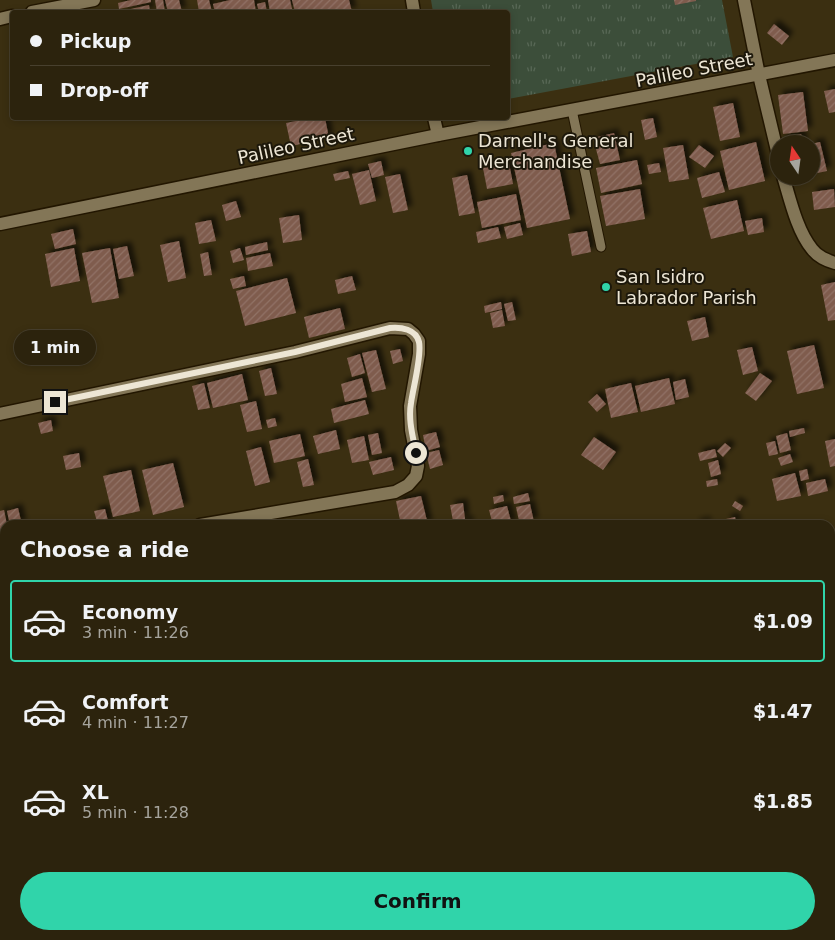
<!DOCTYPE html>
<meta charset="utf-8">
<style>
:root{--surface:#2c230d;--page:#342b16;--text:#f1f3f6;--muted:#a6a49d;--line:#48402e;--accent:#30d4aa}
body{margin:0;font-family:"DejaVu Sans",sans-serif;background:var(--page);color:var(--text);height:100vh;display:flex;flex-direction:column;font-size:19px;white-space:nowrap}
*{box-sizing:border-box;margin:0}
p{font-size:16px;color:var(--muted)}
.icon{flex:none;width:28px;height:28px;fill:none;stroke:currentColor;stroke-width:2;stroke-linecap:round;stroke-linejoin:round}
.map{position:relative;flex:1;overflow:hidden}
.details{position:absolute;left:0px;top:520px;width:835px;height:420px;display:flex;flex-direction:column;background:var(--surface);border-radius:15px 15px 0 0;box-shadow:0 2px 8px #0003,0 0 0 1px var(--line)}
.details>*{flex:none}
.guide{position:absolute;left:10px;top:10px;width:500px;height:110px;border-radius:5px;box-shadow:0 2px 8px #0003,0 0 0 1px var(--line);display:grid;align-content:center;height:110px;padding:0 20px;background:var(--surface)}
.needle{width:32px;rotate:347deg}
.tools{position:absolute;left:770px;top:135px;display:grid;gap:10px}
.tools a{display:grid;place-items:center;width:50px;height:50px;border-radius:50%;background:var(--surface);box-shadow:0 2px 8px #0003,0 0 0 1px var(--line);font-size:25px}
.end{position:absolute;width:22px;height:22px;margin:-11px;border:6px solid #ede6d5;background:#111;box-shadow:0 0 0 2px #111}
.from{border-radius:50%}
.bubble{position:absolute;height:35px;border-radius:18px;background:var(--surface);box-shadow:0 2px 8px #0003,0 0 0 1px var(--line);font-size:16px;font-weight:700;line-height:35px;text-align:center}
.guide b{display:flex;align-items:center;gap:18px;height:48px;font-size:19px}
.guide b+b{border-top:1px solid var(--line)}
.guide i{width:12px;height:12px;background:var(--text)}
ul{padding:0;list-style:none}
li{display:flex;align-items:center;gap:15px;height:82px;margin:0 10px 8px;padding:0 10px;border:2px solid transparent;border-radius:5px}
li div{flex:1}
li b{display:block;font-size:19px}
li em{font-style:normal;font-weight:700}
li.selected{border-color:var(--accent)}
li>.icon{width:45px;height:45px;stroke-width:1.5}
h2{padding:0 20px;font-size:22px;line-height:60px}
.primary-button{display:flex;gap:10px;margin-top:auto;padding:10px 20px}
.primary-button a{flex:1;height:58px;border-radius:30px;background:var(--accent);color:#111;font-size:20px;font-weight:700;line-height:58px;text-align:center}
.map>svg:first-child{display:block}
</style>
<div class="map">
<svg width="835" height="940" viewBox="0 0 835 940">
<defs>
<pattern id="grass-tufts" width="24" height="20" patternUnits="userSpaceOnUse" patternTransform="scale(1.25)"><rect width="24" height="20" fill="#3c4e3a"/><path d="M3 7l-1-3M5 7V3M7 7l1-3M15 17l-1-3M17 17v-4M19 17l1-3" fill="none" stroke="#586856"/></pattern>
<pattern id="building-hatch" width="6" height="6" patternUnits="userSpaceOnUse" patternTransform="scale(1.25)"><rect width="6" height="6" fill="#7f5b4d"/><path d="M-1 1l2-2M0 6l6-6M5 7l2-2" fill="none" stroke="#917366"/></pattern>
<filter id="shadow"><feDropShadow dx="4.5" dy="-4.5" stdDeviation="2.5" flood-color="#0009"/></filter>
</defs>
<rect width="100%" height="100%" fill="#3b2f11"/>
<!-- grass -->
<path fill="url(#grass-tufts)" d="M431 0H722L733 57 508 99V12H433Z"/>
<!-- building -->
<g fill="url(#building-hatch)" filter="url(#shadow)">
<path d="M131 0H151V2L119 9 118 3Z"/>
<path d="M155 0H163L165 12H157Z"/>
<path d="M165 0H179L182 12H168Z"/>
<path d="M197 0H209L212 12H199Z"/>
<path d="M230 0H254L256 12H215L213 4Z"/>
<path d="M268 0H290L292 9 270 12Z"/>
<path d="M292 0H349L352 12H295Z"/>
<path d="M674 0H696V1L675 5Z"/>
<path d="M265 2 267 12H259L257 4Z"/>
<path d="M149 5 150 12H122V11Z"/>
<path d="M774 24 789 36 782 45 767 33Z"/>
<path d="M835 89V112L829 113 824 91Z"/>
<path d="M803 92 808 131 783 134 778 95Z"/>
<path d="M733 103 740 137 720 141 713 107Z"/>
<path d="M311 118H325L329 138 291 146 286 123Z"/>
<path d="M653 118 657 137 645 140 641 120Z"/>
<path d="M614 133 620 160 600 164 593 138Z"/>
<path d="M801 134 804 144H783L782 138Z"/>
<path d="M756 142 765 181 729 190 720 151Z"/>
<path d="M820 142 827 171 813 174 811 144Z"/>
<path d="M554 143 570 219 527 228 511 153Z"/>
<path d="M683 145 689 179 669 182 663 148Z"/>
<path d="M699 145 714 156 705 168 689 157Z"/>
<path d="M637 160 642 184 601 193 596 168Z"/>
<path d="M381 161 384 175 372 178 368 164Z"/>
<path d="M509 163 513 184 487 189 483 168Z"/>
<path d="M659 163 661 172 649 174 647 165Z"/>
<path d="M369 170 376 201 360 205 352 174Z"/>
<path d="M348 171 350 178 335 181 333 174Z"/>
<path d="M719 172 725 192 702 198 697 178Z"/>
<path d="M400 174 408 210 393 213 385 177Z"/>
<path d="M467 175 475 213 459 216 452 178Z"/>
<path d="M640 189 645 219 606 226 600 196Z"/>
<path d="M834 189 835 207 814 210 812 192Z"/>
<path d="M516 194 521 220 482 228 477 202Z"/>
<path d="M737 200 744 231 711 239 703 208Z"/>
<path d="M236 201 241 217 226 221 222 205Z"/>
<path d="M299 215 302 240 283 243 279 218Z"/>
<path d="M762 218 764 232 748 235 745 221Z"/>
<path d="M211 220 216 241 199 244 195 223Z"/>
<path d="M520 223 523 235 507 239 504 227Z"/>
<path d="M498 227 501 238 478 243 476 232Z"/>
<path d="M73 229 76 244 55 249 51 234Z"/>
<path d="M587 231 591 252 572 256 568 234Z"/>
<path d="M179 241 186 278 168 282 160 245Z"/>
<path d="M267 242 268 250 246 255 245 247Z"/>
<path d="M127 246 134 276 119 279 113 249Z"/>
<path d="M74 248 80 281 51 287 45 254Z"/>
<path d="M110 248 119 298 92 303 82 253Z"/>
<path d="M240 248 244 260 233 263 230 251Z"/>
<path d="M208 252 212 275 204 276 200 254Z"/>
<path d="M270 253 273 266 248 271 246 258Z"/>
<path d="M244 276 246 286 233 289 230 279Z"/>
<path d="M352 276 356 290 338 294 335 280Z"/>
<path d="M287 278 296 313 245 326 236 291Z"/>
<path d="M835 282V320L828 321 821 285Z"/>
<path d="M501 302 502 309 485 313 484 306Z"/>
<path d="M512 302 516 320 508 321 504 304Z"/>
<path d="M340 308 345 329 309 338 304 317Z"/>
<path d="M502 310 505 326 493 328 490 313Z"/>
<path d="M705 317 709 337 692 341 687 321Z"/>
<path d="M814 345 824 388 797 394 787 351Z"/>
<path d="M752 347 758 371 743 375 737 350Z"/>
<path d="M400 349 403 361 393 364 390 351Z"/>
<path d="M376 350 386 389 372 392 362 353Z"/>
<path d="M360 354 365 373 352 377 347 358Z"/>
<path d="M271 368 277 394 265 396 259 371Z"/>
<path d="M760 373 772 381 756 401 745 393Z"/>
<path d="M242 374 248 400 213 408 207 383Z"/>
<path d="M362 378 367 397 345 402 341 384Z"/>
<path d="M669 378 675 404 641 412 635 386Z"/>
<path d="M685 379 689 397 676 400 673 382Z"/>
<path d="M204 383 210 408 198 410 192 386Z"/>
<path d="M631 383 638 412 611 418 605 389Z"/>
<path d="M597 394 606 404 597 412 588 402Z"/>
<path d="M365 400 369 414 334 423 331 409Z"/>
<path d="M256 401 262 429 247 432 240 405Z"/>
<path d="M275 418 277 426 268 428 266 420Z"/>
<path d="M51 420 53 431 41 434 38 423Z"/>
<path d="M804 428 805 433 790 437 789 431Z"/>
<path d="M336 430 340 449 318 454 313 436Z"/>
<path d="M436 432 440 447 426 451 423 435Z"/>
<path d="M378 433 382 453 372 455 368 435Z"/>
<path d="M787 433 791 450 780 453 776 436Z"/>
<path d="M300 434 305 456 274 463 269 441Z"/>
<path d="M364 436 369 460 352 463 347 440Z"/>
<path d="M594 437 616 452 603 470 581 455Z"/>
<path d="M835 439V466L830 467 825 441Z"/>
<path d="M775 441 778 454 769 456 766 443Z"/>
<path d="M725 443 731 448 723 457 717 451Z"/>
<path d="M261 447 270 482 255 486 246 451Z"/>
<path d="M715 449 717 457 700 461 698 453Z"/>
<path d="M439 450 443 465 430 469 426 453Z"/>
<path d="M79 453 81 467 66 470 63 456Z"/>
<path d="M790 454 793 462 781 466 778 458Z"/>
<path d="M391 457 394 470 373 475 369 462Z"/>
<path d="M308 459 314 485 303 487 297 462Z"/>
<path d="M718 460 721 474 711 477 708 463Z"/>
<path d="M173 463 184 507 153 515 142 470Z"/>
<path d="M807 469 809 479 801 481 799 471Z"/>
<path d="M131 470 140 511 113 517 103 476Z"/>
<path d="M795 473 801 496 777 501 772 479Z"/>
<path d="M717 479 718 485 707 487 706 481Z"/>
<path d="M825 479 828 491 808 496 806 483Z"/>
<path d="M528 493 530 501 514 504 513 497Z"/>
<path d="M503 495 504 501 494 504 493 497Z"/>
<path d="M421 496 428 525H401L396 501Z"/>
<path d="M735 501 743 506 740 511 732 506Z"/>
<path d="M463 503 465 519 453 521 450 505Z"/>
<path d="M530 504 534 522 520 525 516 507Z"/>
<path d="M507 506 512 525H493L489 510Z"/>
<path d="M18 508 22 525H10L7 511Z"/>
<path d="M105 509 109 525H98L94 511Z"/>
<path d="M4 510 7 525H5V532L0 533V511Z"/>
<path d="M735 517 737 525H727L726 519Z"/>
<path d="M468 520 470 525H449V524Z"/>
<path d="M706 521 707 525H695V523Z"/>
<path d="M5 583V637L0 638V584Z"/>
<path d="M835 673V695L830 696V674Z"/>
<path d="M835 697V710L832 711 830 698Z"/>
<path d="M5 781V810L0 811V782Z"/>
<path d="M835 813V845L830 846V814Z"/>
<path d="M833 860 835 876 830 877V861Z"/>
<path d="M591 935H598L599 940H587L586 936Z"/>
<path d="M628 935H645L640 940H632Z"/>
</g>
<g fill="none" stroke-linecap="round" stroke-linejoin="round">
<!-- lane casing -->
<g stroke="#221600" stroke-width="11">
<path id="lane" d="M572 110 601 247"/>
</g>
<!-- street casing -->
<g stroke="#221600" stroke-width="15">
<g id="street">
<path d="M412 0 414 12"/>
<path d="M744 0 759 75 779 159"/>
<path d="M434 118 438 135"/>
<path d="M783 176C790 199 797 231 812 249 818 257 826 260 835 263"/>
<path d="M0 224 438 135 835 60"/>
<path d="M0 414 295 352 390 328 408 329 414 334 419 341V354L410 406 411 430 418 466 416 476 408 485 395 492 200 525"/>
<path d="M0 564 5 563"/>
<path d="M0 704 5 703"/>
<path d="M830 770 835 769"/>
</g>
</g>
<!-- secondary casing -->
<g stroke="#221600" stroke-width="15">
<g id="secondary">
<path d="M32 12 94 0"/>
<path d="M0 19 12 16"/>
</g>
</g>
<!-- lane -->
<use href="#lane" stroke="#837657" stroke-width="9"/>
<!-- street -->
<use href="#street" stroke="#837657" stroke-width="12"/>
<!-- secondary -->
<use href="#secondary" stroke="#837657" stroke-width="12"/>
</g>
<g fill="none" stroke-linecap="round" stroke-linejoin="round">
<!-- route -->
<path stroke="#ede6d5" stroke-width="6" d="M55 402 295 352 390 328C401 327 416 329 419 342 422 356 413 388 411 403 408 420 413 437 416 453"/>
</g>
<!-- markers -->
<g fill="#30d4aa" stroke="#1d180b" stroke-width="2">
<circle cx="468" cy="151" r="5"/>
<circle cx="606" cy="287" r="5"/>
</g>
<g text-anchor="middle" stroke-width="4" stroke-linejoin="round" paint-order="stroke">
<!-- street labels -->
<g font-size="18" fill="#ede6d5" stroke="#1d180b">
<text transform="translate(694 70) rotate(-11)" y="6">Palileo Street</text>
<text transform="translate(296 146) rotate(-12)" y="6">Palileo Street</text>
</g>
<!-- poi labels -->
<g font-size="18" fill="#ede6d5" stroke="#1d180b" text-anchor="start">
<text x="478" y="147">Darnell's General<tspan x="478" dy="21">Merchandise</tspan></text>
<text x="616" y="283">San Isidro<tspan x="616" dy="21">Labrador Parish</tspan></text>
</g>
</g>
</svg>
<div class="tools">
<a><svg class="needle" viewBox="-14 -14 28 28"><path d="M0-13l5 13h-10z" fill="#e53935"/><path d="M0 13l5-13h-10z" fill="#a6a49d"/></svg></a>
</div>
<i class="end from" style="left:416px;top:453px"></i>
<i class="end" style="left:55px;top:402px"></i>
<div class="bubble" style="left:14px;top:330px;width:82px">1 min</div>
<div class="guide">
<b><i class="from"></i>Pickup</b>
<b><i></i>Drop-off</b>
</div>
<section class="details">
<h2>Choose a ride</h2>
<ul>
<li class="selected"><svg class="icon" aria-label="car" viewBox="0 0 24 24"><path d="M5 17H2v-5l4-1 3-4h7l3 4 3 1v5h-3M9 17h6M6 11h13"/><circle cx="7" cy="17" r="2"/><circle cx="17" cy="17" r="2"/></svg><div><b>Economy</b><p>3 min · 11:26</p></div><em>$1.09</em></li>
<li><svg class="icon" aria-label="car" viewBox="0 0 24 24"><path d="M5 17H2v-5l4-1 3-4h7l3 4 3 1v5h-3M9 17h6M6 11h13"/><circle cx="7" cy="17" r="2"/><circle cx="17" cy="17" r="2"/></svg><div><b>Comfort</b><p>4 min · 11:27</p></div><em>$1.47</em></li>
<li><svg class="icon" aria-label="car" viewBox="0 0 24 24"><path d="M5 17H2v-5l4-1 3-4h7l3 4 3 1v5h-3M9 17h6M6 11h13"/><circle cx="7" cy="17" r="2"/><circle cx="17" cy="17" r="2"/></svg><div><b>XL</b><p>5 min · 11:28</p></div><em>$1.85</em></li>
</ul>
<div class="primary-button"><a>Confirm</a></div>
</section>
</div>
